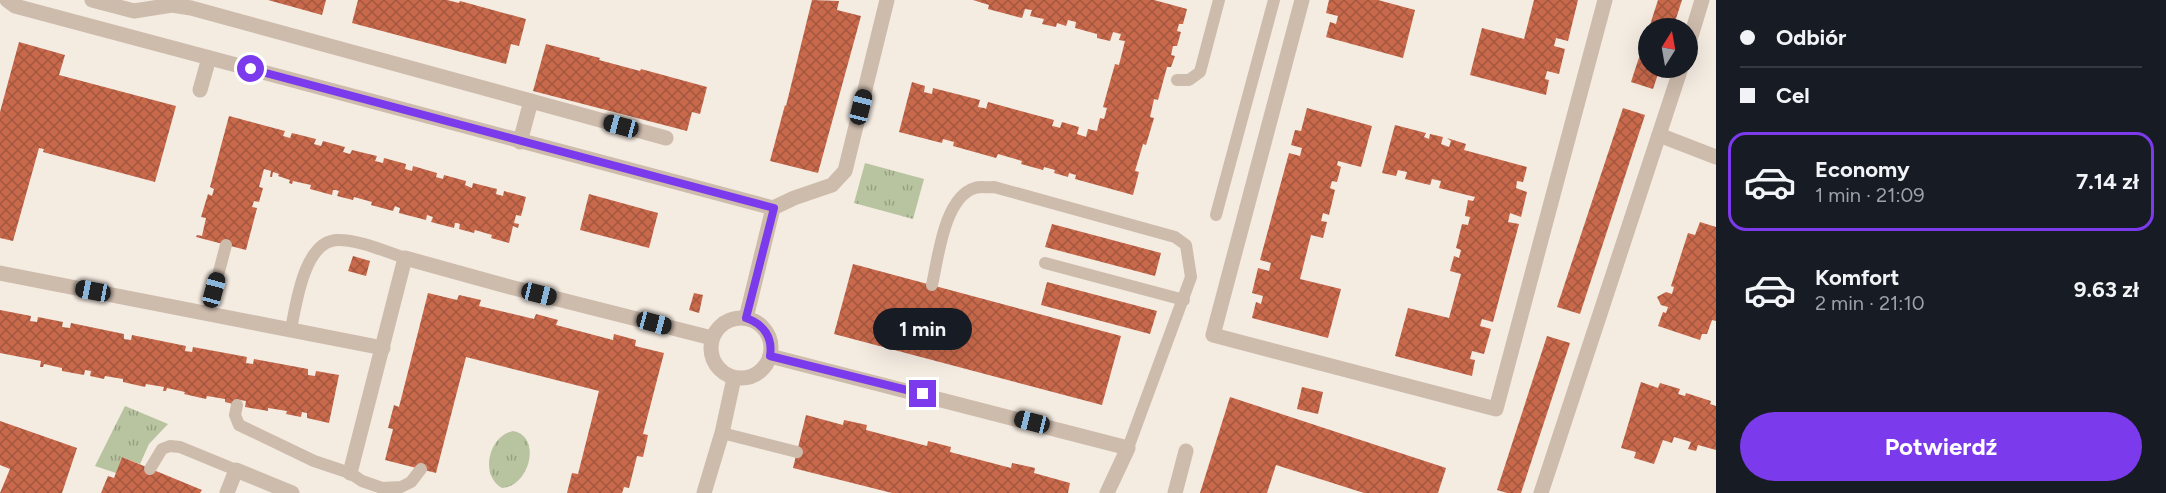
<!DOCTYPE html>
<html lang="pl">
<meta charset="utf-8">
<style>
:root{--surface:#171b24;--page:#242831;--text:#f1f3f6;--muted:#9ea1a6;--line:#363941;--accent:#7c3aed}
body{margin:0;font-family:Figtree,sans-serif;background:var(--page);color:var(--text);height:100vh;display:flex;flex-direction:column;font-size:22px;white-space:nowrap}
*{box-sizing:border-box;margin:0}
p{font-size:20px;color:var(--muted)}
.icon{flex:none;width:33px;height:33px;fill:none;stroke:currentColor;stroke-width:2;stroke-linecap:round;stroke-linejoin:round}
.map{position:relative;flex:1;overflow:hidden}
.side{display:flex;flex-direction:column;background:var(--surface);width:450px}
.side>*{flex:none}
.top-card{display:grid;align-content:center;height:132px;padding:0 24px;background:var(--surface)}
.needle{width:39px;rotate:11deg}
.tools{position:absolute;left:1638px;top:18px;display:grid;gap:12px}
.tools a{display:grid;place-items:center;width:60px;height:60px;border-radius:50%;background:var(--surface);box-shadow:0 6px 24px #0002;font-size:30px}
.end{position:absolute;width:27px;height:27px;margin:-14px;border:8px solid #7c3aed;background:#fff;box-shadow:0 0 0 3px #fff}
.from{border-radius:50%}
.bubble{position:absolute;height:42px;border-radius:21px;background:var(--surface);box-shadow:0 6px 24px #0002;font-size:20px;font-weight:700;line-height:42px;text-align:center}
.car{position:absolute;width:18px;height:36px;margin:-18px -9px;border-radius:8px;box-shadow:0 0 4px 2px #0007;background:linear-gradient(#222 24%,#8ab4d8 0 40%,#222 0 76%,#8ab4d8 0 86%,#222 0)}
.top-card b{display:flex;align-items:center;gap:21px;height:57px;font-size:22px}
.top-card b+b{border-top:2px solid var(--line)}
.top-card i{width:15px;height:15px;background:var(--text)}
ul{padding:0;list-style:none}
li{display:flex;align-items:center;gap:18px;height:99px;margin:0 12px 9px;padding:0 12px;border:3px solid transparent;border-radius:18px}
li div{flex:1}
li b{display:block;font-size:22px}
li em{font-style:normal;font-weight:700}
li.current{border-color:var(--accent)}
li>.icon{width:54px;height:54px;stroke-width:1.5}
.cta{display:flex;gap:12px;margin-top:auto;padding:12px 24px}
.cta a{flex:1;height:69px;border-radius:36px;background:var(--accent);color:#fff;font-size:24px;font-weight:700;line-height:69px;text-align:center}
main{display:flex;flex:1;min-height:0}
.map>svg:first-child{display:block}
</style>
<main>
<div class="map">
<svg width="1716" height="493" viewBox="0 0 1716 493">
<defs>
<pattern id="park-tufts" width="24" height="20" patternUnits="userSpaceOnUse" patternTransform="scale(1.5)"><rect width="24" height="20" fill="#b8c4a0"/><path d="M3 7l-1-3M5 7V3M7 7l1-3M15 17l-1-3M17 17v-4M19 17l1-3" fill="none" stroke="#97a083"/></pattern>
<pattern id="building-cross-hatch" width="8" height="8" patternUnits="userSpaceOnUse" patternTransform="scale(1.5)"><rect width="8" height="8" fill="#c8694b"/><path d="M0 0l8 8M0 8l8-8" fill="none" stroke="#a4573f"/></pattern>
</defs>
<rect width="100%" height="100%" fill="#f4ebe1"/>
<!-- park -->
<g fill="url(#park-tufts)">
<path d="M865 163 924 179 913 219 854 203Z"/>
<path d="M125 406 168 424 149 444 140 464 122 457 116 473 95 466Z"/>
<path d="M513 431C542 436 530 486 502 488 479 475 489 436 513 431Z"/>
</g>
<!-- building -->
<g fill="url(#building-cross-hatch)">
<path d="M268 0H326L322 15Z"/>
<path d="M358 0H447L459 3 460 1 526 19 519 46 511 44 506 64 352 23Z"/>
<path d="M812 0 839 1 837 10 861 16 818 173 770 161 785 105 786 106Z"/>
<path d="M973 0H1154L1187 9 1183 24H1179L1177 31 1181 32 1177 46H1173L1171 55 1175 56 1171 67H1167L1158 100 1154 99 1150 117 1154 118 1146 145 1143 144 1135 171 1139 172 1133 195 1075 179 1076 175 1069 173 1068 177 1054 173 1055 170 1044 167 1043 170 1021 164 1022 161 998 154 996 158 953 146 954 142 943 139 942 143 899 132 912 82 925 86 924 92 932 94 933 88 980 100 978 107 984 108 986 109 988 102 1054 120 1052 126 1057 127 1060 128 1062 122 1079 127 1077 134 1086 137 1088 129 1097 131 1100 118 1104 119 1107 108 1103 107 1115 64 1119 65 1125 41 1119 40 1121 34 1113 32 1110 41 1097 38V34L1075 28 1076 22 1068 20 1066 26 1057 23 1056 27 1042 24 1044 19 1030 16 1032 10 1025 9 1022 18 988 9 989 5Z"/>
<path d="M1329 0H1378L1415 10 1403 58 1326 37 1330 22 1336 24 1338 16 1326 13Z"/>
<path d="M1534 0H1578L1568 41 1556 38 1554 46 1565 49 1559 74 1547 71 1545 79 1549 80 1546 95 1470 75 1482 28 1524 39Z"/>
<path d="M1658 0H1682L1673 28H1649Z"/>
<path d="M1648 30V68H1660L1653 89 1631 82Z"/>
<path d="M19 42 65 55 59 75 176 106 155 182 43 152 44 149 39 148 13 241 0 238V112Z"/>
<path d="M546 44 600 58 599 60 640 71 641 69 707 87 700 114 692 112 687 131 533 91Z"/>
<path d="M1307 108 1372 126 1361 167 1338 161 1337 165 1341 167 1337 182 1332 181 1330 188 1335 190 1329 215 1323 213 1321 221 1327 222 1323 238 1311 235 1300 279 1341 289 1328 338 1252 318 1256 302 1261 304 1263 296 1252 293 1258 268 1269 271 1271 263 1260 260 1289 153 1300 156 1302 148 1291 145 1295 130 1301 131Z"/>
<path d="M1623 108 1645 115 1580 314 1557 307Z"/>
<path d="M229 116 285 131 283 136 290 138 292 133 316 139 314 144 321 146 323 141 345 147 343 152 350 154 352 150 377 156 375 161 383 163 384 158 406 164 405 169 412 171 413 166 437 173 436 177 443 179 444 175 466 181 465 185 472 188 473 183 497 189 496 194 503 196 504 191 526 197 521 216 516 215 514 223 519 224 518 228 513 226 509 243 491 238 492 235 475 230 474 233 459 229 460 224 457 223H455L454 228 431 222 433 217 427 215 426 220 399 213 400 208 397 207 395 206 393 211 371 205 372 202 354 197 353 200 337 196 339 191 336 190H333L332 195 310 189 311 185 293 181 292 184 289 183 290 180 278 176 279 174 273 172 272 177H270L271 171 264 169 259 187 263 188 259 202 254 201 252 207 257 208 246 250 196 237 197 235 202 236 206 218 201 217 208 194 212 196 214 189 210 187Z"/>
<path d="M1395 125 1426 133 1424 137 1429 139 1430 134 1443 137 1441 144 1449 147 1451 141 1447 138 1466 144 1464 150 1527 167 1523 182 1517 181 1516 188 1527 192 1521 217 1510 213 1508 222 1519 224 1493 322 1482 319 1480 326 1491 329 1484 354 1472 351 1470 359 1475 360 1472 376 1395 356 1408 308 1449 318 1461 274 1450 271 1454 256 1459 258 1461 250 1456 248 1462 224 1468 225 1470 217 1465 216 1468 200 1473 201 1475 197 1439 188 1441 181 1432 179 1430 185 1405 179 1407 172 1398 170 1396 176 1382 173Z"/>
<path d="M589 194 658 213 649 248 580 230Z"/>
<path d="M1700 222 1716 227V321L1712 320 1707 334H1702L1700 340 1658 326 1663 312 1666 313 1668 307 1661 305 1657 297 1666 292 1672 294 1674 287 1671 286 1688 233 1695 235Z"/>
<path d="M1052 224 1161 253 1155 276 1045 247Z"/>
<path d="M353 256 370 261 366 276 348 271Z"/>
<path d="M853 264 1121 336 1102 405 834 334Z"/>
<path d="M1047 282 1157 311 1150 334 1041 305Z"/>
<path d="M428 293 457 300 459 295 481 300 479 306 534 319 536 314 558 320 556 325 613 340 614 334 636 340 635 346 664 353 643 434 648 435 643 457 637 456 629 488 624 487 622 493H567L572 473 578 474 599 391 466 357 436 473 385 460 393 429 388 428 394 405 399 407Z"/>
<path d="M694 293 703 295 699 313 689 310Z"/>
<path d="M0 310 31 316 30 321 37 322 38 317 63 322 62 327 70 328 71 323 124 334V339L131 340 132 335 186 346 185 351 192 352 193 347 247 357 246 363 253 364 254 359 308 369V375L315 376 316 371 339 375 329 423 307 418V413L302 412 301 417 286 414 287 411 268 408V411L245 407 246 401 240 400 239 405H237L225 402V399L207 396 206 399 184 394 185 392 167 388 166 391H163L164 387 146 384 145 387 123 382V379L105 376 104 379 90 376 91 371 85 370 84 375 62 371V368L44 364 43 367H40L41 361 0 353Z"/>
<path d="M1547 336 1570 343 1521 493H1507L1497 490Z"/>
<path d="M1641 382 1658 388 1660 383 1680 389 1678 394 1685 396 1686 393 1711 401 1710 404 1716 406V450L1698 445 1696 451 1688 449 1691 442 1674 437 1672 443 1663 440 1654 464 1634 458 1636 452 1621 448Z"/>
<path d="M1302 387 1323 392 1318 414 1297 409Z"/>
<path d="M1230 397 1446 468 1438 493H1364L1276 465 1267 493H1200Z"/>
<path d="M806 415 843 425 844 420 867 425 866 430 927 446 928 441 951 447 950 452 1011 468 1012 463 1035 468 1034 473 1070 483 1068 493H892L793 468Z"/>
<path d="M0 421 77 448 62 493H0L10 469 0 465Z"/>
<path d="M122 457 202 490 200 493H101L108 476 114 478Z"/>
</g>
<g fill="none" stroke-linecap="round" stroke-linejoin="round">
<!-- service -->
<g stroke="#cdbbac" stroke-width="12">
<path d="M1177 80H1189L1200 72 1219 0"/>
<path d="M1216 215 1274 0"/>
<path d="M1045 263 1184 300"/>
<path d="M932 285C938 259 944 197 975 188 980 186 988 188 994 187L1175 237 1186 245 1191 277 1128 448"/>
<path d="M208 313 226 245"/>
<path d="M291 329C296 305 304 240 338 240 360 240 384 251 405 258"/>
<path d="M237 405 235 415 239 425 314 461 350 473 362 481 382 488 401 487 411 482 421 469"/>
<path d="M722 433 797 452"/>
<path d="M150 469 162 449 170 446 180 447 236 470"/>
</g>
<!-- minor -->
<g stroke="#cdbbac" stroke-width="15">
<path d="M7 0 15 6 773 208 794 198 832 185 845 171 887 0"/>
<path d="M92 0 134 11 172 5 191 8 666 138"/>
<path d="M1302 0 1213 335 1496 409 1605 0"/>
<path d="M1688 46 1702 0"/>
<path d="M200 90 209 58"/>
<path d="M1659 135 1716 157"/>
<path d="M520 142 531 101"/>
<path d="M0 273 383 348"/>
<circle cx="741" cy="348" r="30"/>
<path d="M746 318 773 208"/>
<path d="M770 356 1128 448 1107 493"/>
<path d="M350 473 405 258 510 287 712 338"/>
<path d="M227 493 236 470 292 493"/>
<path d="M704 493 722 433 734 378"/>
<path d="M1175 493 1186 451"/>
<path d="M1541 493 1681 68"/>
</g>
</g>
<g fill="none" stroke-linecap="round" stroke-linejoin="round">
<!-- route -->
<path stroke="#7c3aed" stroke-width="8" d="M251 69 774 208 746 318C764 324 773 338 770 356L923 394"/>
</g>
</svg>
<div class="tools">
<a><svg class="needle" viewBox="-14 -14 28 28"><path d="M0-13l5 13h-10z" fill="#e53935"/><path d="M0 13l5-13h-10z" fill="#9ea1a6"/></svg></a>
</div>
<i class="end from" style="left:251px;top:69px"></i>
<i class="end" style="left:923px;top:394px"></i>
<div class="bubble" style="left:873px;top:308px;width:99px">1 min</div>
<i class="car" style="left:861px;top:107px;rotate:14deg"></i>
<i class="car" style="left:621px;top:126px;rotate:285deg"></i>
<i class="car" style="left:214px;top:290px;rotate:15deg"></i>
<i class="car" style="left:93px;top:291px;rotate:281deg"></i>
<i class="car" style="left:539px;top:294px;rotate:104deg"></i>
<i class="car" style="left:654px;top:323px;rotate:105deg"></i>
<i class="car" style="left:1032px;top:422px;rotate:284deg"></i>
</div>
<section class="side">
<div class="top-card">
<b><i class="from"></i>Odbiór</b>
<b><i></i>Cel</b>
</div>
<ul>
<li class="current"><svg class="icon" aria-label="car" viewBox="0 0 24 24"><path d="M5 17H2v-5l4-1 3-4h7l3 4 3 1v5h-3M9 17h6M6 11h13"/><circle cx="7" cy="17" r="2"/><circle cx="17" cy="17" r="2"/></svg><div><b>Economy</b><p>1 min · 21:09</p></div><em>7.14 zł</em></li>
<li><svg class="icon" aria-label="car" viewBox="0 0 24 24"><path d="M5 17H2v-5l4-1 3-4h7l3 4 3 1v5h-3M9 17h6M6 11h13"/><circle cx="7" cy="17" r="2"/><circle cx="17" cy="17" r="2"/></svg><div><b>Komfort</b><p>2 min · 21:10</p></div><em>9.63 zł</em></li>
</ul>
<div class="cta"><a>Potwierdź</a></div>
</section>
</main>
